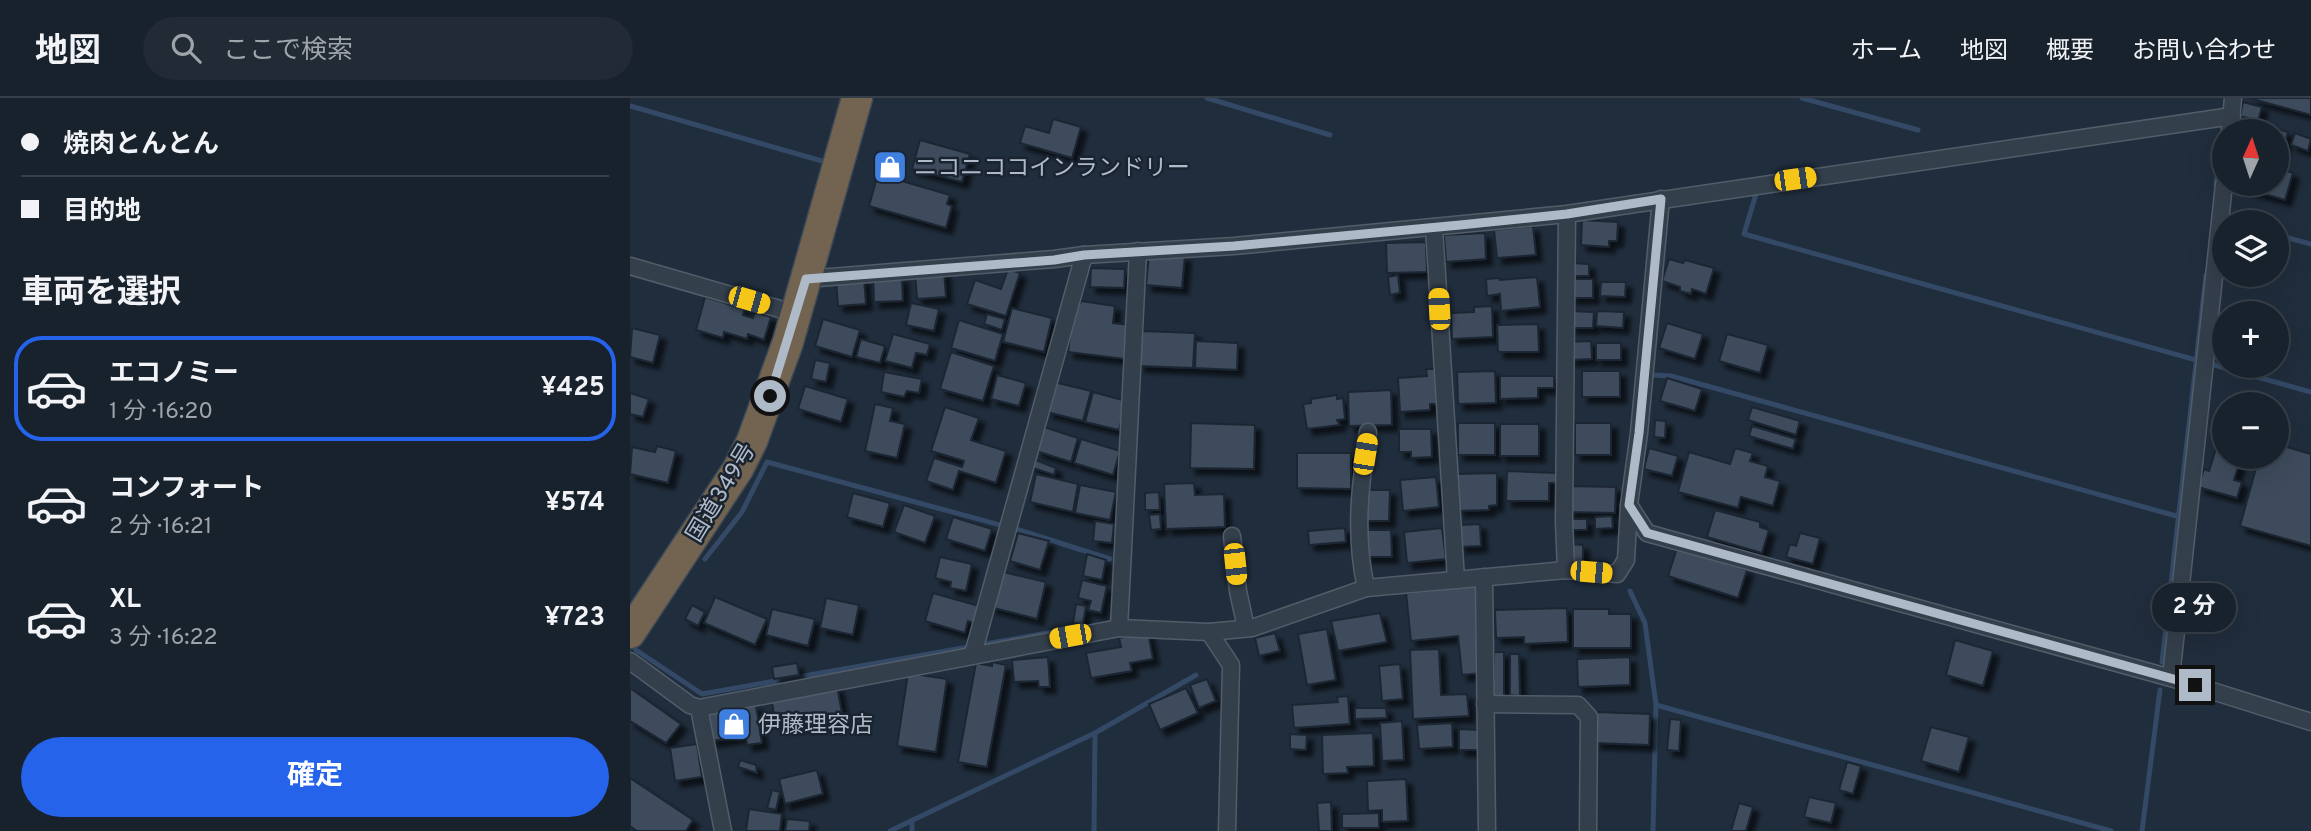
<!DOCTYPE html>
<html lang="ja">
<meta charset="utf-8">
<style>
:root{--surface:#18222d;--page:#212a35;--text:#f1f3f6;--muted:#9fa4aa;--line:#363f49;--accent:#2563eb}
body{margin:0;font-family:Overpass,"Noto Sans JP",sans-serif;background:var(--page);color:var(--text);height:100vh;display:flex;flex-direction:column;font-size:26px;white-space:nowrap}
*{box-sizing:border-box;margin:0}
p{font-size:23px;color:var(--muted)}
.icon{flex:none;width:38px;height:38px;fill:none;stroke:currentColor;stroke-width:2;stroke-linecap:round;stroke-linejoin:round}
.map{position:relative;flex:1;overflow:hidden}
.drawer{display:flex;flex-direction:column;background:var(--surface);width:630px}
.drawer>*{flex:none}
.banner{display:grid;align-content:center;height:154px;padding:0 21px;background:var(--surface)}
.needle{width:46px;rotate:3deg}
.controls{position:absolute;left:1582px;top:21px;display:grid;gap:14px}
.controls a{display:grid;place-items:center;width:77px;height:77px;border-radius:50%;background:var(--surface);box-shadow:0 7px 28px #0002,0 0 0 2px var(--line);font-size:35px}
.end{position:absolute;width:32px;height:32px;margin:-16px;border:9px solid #afbac8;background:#111;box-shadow:0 0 0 4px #111}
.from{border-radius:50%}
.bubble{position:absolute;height:49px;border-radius:24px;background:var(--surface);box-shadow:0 7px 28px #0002,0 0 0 2px var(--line);font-size:23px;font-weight:700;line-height:49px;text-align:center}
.car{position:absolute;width:21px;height:42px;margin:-21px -10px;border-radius:9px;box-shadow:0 0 5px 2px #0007;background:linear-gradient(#f5c518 24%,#345 0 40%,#f5c518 0 76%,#345 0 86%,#f5c518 0)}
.banner b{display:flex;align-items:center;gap:24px;height:66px;font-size:26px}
.banner b+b{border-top:2px solid var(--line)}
.banner i{width:18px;height:18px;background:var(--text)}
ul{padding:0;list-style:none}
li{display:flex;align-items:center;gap:21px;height:105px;margin:0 14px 10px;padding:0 7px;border:4px solid transparent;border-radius:28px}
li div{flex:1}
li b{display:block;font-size:26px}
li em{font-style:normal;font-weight:700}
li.on{border-color:var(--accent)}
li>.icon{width:63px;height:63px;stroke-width:1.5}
h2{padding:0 21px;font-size:32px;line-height:84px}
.cta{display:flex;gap:14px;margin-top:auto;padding:14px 21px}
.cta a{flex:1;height:80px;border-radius:42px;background:var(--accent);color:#fff;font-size:28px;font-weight:700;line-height:80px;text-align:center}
header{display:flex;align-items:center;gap:42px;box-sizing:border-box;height:98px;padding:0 35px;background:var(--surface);border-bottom:2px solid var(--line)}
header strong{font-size:33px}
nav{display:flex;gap:38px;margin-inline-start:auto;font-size:24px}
.search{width:490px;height:63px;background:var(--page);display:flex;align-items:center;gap:18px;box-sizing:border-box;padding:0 24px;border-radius:38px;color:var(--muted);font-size:26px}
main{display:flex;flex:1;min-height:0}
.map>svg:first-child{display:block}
</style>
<header>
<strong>地図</strong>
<div class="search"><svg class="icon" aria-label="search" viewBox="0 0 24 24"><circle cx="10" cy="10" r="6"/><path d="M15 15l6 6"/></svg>ここで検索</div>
<nav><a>ホーム</a><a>地図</a><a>概要</a><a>お問い合わせ</a></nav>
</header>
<main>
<section class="drawer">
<div class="banner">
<b><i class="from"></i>焼肉とんとん</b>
<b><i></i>目的地</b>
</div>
<h2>車両を選択</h2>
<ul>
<li class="on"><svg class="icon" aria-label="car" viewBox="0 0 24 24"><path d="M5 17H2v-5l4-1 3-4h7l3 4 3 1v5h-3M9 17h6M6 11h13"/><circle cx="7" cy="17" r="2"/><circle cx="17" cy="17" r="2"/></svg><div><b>エコノミー</b><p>1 分 · 16:20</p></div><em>¥425</em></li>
<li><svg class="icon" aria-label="car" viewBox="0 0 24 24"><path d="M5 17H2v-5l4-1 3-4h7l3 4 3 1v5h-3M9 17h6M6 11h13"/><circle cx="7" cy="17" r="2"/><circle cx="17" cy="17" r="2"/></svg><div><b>コンフォート</b><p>2 分 · 16:21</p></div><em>¥574</em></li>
<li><svg class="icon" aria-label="car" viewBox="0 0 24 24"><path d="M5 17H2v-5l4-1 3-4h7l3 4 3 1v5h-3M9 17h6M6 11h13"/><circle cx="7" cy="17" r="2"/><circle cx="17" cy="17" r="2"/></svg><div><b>XL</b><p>3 分 · 16:22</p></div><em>¥723</em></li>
</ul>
<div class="cta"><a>確定</a></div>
</section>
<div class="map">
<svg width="1681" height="733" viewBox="0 0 1681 733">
<defs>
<filter id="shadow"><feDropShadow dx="6" dy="6" stdDeviation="2" flood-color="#0009"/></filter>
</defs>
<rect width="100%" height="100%" fill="#202d3c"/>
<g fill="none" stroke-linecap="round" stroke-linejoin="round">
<!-- stream -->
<g stroke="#334965" stroke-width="5">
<path d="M577 0 700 37"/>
<path d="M1172 0 1288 32"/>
<path d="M0 8 192 63"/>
<path d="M1586 87 1593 28"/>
<path d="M1126 96 1114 136 1681 294"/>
<path d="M1647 137 1681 146"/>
<path d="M1023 277 1041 278 1550 419"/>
<path d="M75 461 112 414 137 364 389 432 480 461"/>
<path d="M1000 493 1015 525 1026 607 1023 733"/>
<path d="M6 552 72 596 429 533"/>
<path d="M1532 564 1576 177"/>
<path d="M1026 607 1481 733"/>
<path d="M282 722V733"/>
<path d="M260 733 465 635 566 577"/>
<path d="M464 733 465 635"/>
<path d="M1512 733 1530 592"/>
</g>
</g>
<!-- building -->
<g fill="#3c4b5b" stroke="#1c2633" stroke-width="2" filter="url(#shadow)">
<path d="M1619 0H1681V17Z"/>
<path d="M1613 4 1632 9 1628 23 1610 18Z"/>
<path d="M423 21 451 29 442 60 390 45 395 28 419 35Z"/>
<path d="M1621 24 1658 34 1651 57 1647 56V33H1618Z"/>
<path d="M1665 35 1681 41 1678 53 1661 47Z"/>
<path d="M290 42 340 56 332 84 282 71Z"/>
<path d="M1647 70 1663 75 1655 102 1614 90 1615 86H1647Z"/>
<path d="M248 76 320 97 317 106 322 108 316 130 239 108Z"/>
<path d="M952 122 988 124 987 143H979V149L951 147Z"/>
<path d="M903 128 906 157 867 160 864 132Z"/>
<path d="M855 135 856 161 816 164 814 137Z"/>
<path d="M796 144 797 174 757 175 756 145Z"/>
<path d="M519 156 555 158 552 190 516 187Z"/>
<path d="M1039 161 1053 165 1055 162 1084 170 1076 196 1062 191 1061 196 1050 193V189L1032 183Z"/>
<path d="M941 165 959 166V178H941Z"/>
<path d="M461 170 495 171 494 190 460 189Z"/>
<path d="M378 171 390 175 376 218 337 206 345 182 371 191Z"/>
<path d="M314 173 316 199 287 201 285 175Z"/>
<path d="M768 177 770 195 760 197 758 179Z"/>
<path d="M272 179 273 203 244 204 243 180Z"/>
<path d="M907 179 910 209 871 213 870 196 857 198 856 181 870 180V182Z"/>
<path d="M234 180 236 206 208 208 206 182Z"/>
<path d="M941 181H963V200H940Z"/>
<path d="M971 184H996L995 199 970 198Z"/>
<path d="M75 199 115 211 113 217 123 220 125 214 141 219 134 242 118 236 117 241 94 234 93 240 66 232Z"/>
<path d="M451 203 485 208 483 225 500 227 495 261 438 254 442 221Z"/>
<path d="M281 205 309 211 304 233 276 227Z"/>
<path d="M862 208 863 239 822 241 821 215 844 214V209Z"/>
<path d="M382 210 422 220 414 254 373 244Z"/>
<path d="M941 213 964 214 963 230H940Z"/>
<path d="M967 213 994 214 993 230 966 228Z"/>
<path d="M357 216 375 221 372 232 354 226Z"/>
<path d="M193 221 230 232 222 259 185 248Z"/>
<path d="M329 222 373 236 365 263 321 250Z"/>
<path d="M1037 225 1073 236 1065 261 1029 250Z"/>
<path d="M908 226 909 254H868L867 227Z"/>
<path d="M2 230 30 237 23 265 0 259Z"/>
<path d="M511 233 565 235 563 270 509 268Z"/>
<path d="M263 236 300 246 297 257 286 255 282 270 255 263Z"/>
<path d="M1097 236 1138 247 1130 275 1089 263Z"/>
<path d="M231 241 255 248 250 265 226 259Z"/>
<path d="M566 243 608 245 607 272 565 270Z"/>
<path d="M961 243 962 261 940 262 939 244Z"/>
<rect x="966" y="245" width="25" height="17"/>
<path d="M321 254 364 268 353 303 310 291Z"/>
<path d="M185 262 200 265 196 284 181 281Z"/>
<path d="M796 271H808L810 306H800V312L770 314 768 280 797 278Z"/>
<path d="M865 273 866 305 828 306 827 274Z"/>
<rect x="952" y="273" width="38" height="26"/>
<path d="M254 274 292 281 289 295 277 293 274 299 251 294Z"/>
<path d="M367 277 396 285 389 308 361 301Z"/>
<path d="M870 278H924V290H908V300L870 301Z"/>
<path d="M1037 280 1072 291 1065 313 1030 303Z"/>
<path d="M424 284 461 293 453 323 417 314Z"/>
<path d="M175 288 218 301 211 324 168 311Z"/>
<path d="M761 292 762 327 719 328 718 294Z"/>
<path d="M463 294 496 303 489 332 455 324Z"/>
<path d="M0 295 19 301 13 319 0 316Z"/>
<path d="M707 297V301L713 300 715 321 707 322 710 327 677 331 673 306 681 305V301Z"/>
<path d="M245 306 263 310 260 323 275 326 267 360 235 353Z"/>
<path d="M315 309 349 320 341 342 376 353 366 385 329 373 323 392 296 383 304 360 332 369 334 363 301 353Z"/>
<path d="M1122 309 1170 323 1166 337 1118 322Z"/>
<path d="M1025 322 1036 323 1035 340 1024 339Z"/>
<path d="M561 325 625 327 624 371 560 370Z"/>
<rect x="828" y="325" width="37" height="32"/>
<rect x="945" y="325" width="36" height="32"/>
<rect x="870" y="326" width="39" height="32"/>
<path d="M1122 328 1166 341 1163 351 1119 338Z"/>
<path d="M414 329 448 340 441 364 406 353Z"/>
<path d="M769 331H801L802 359 781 360V354H769Z"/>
<path d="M1592 331 1594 332V359H1611L1604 382 1612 384 1607 400 1568 389 1574 371 1579 373Z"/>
<path d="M451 341 490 353 483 377 444 365Z"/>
<path d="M1647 346 1681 356V448L1610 428 1629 359H1647Z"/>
<path d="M27 348 46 353 38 385 0 376 2 349 25 354Z"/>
<path d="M1019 350 1048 358 1042 378 1014 371Z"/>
<path d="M1105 350 1123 355 1120 363 1138 368 1135 379 1150 383 1143 408 1111 399 1108 410 1048 394 1059 354 1100 366Z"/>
<path d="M667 355H721V391L667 390Z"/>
<path d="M403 361 426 370 424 377 400 369Z"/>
<path d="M877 373 927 375 926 385H919V403H876Z"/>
<path d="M867 375V407L859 408V412L828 413V376Z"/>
<path d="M406 376 448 386 443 414 400 404Z"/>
<path d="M806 379 809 409 773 413 770 382Z"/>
<path d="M564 385 565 397 594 396 595 429 536 431 534 386Z"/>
<path d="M450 387 486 394 480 422 445 415Z"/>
<path d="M939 388 986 389 985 415 938 414Z"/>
<path d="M733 392H760L759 423H733Z"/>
<path d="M529 394 530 412H515V395Z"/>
<path d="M223 395 260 405 253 429 217 419Z"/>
<path d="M274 407 305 418 295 445 264 434Z"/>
<path d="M1085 412 1130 424V429L1139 432 1132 455 1077 439Z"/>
<path d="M530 416 531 431 521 432 519 417Z"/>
<path d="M982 418 983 430 965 431V419Z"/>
<path d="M323 419 362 431 355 453 316 441Z"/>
<rect x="939" y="421" width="18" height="11"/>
<path d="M465 423 484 426 482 445 463 443Z"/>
<path d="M850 426 851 448 830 449 829 427Z"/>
<path d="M715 430 716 444 679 447 678 433Z"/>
<path d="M812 430 816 461 777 465 774 434Z"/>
<path d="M735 432H761L762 459H735Z"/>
<path d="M388 435 419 443 410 472 380 463Z"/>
<path d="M1170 435 1190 440 1183 466 1156 459 1160 446 1166 448Z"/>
<path d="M939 446 953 447V464H939Z"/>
<path d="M1047 450 1117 472 1108 500 1038 478Z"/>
<path d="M457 456 476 462 472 482 453 478Z"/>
<path d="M310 459 342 466 336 493 320 490 321 484 305 480Z"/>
<path d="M369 473 416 484 407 521 360 509Z"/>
<path d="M452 482 477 488 471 515 458 512 461 503 448 500Z"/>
<path d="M846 488 851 537 852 575 832 577 828 538 781 543 776 495Z"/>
<path d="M303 495 349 508 344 525 338 523 335 535 295 523Z"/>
<path d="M85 499 137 521 125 547 74 525Z"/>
<path d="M196 500 229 507 223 537 190 530Z"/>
<path d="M446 506 456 508 453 526 443 525Z"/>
<path d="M62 507 75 514 68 528 55 521Z"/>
<path d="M937 510 938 544 894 546V539L866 540 865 512Z"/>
<path d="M142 511 185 521 178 548 136 537Z"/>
<path d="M943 511H979V516H1001V550H943Z"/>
<path d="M750 515 757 544 708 553 701 523Z"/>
<path d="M697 531 706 582 677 587 668 536Z"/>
<path d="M518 534 523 561 500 565 502 573 461 580 456 555 491 549 489 540Z"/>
<path d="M645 535 650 553 629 558 625 540Z"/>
<path d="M1325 542 1363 553 1353 588 1316 577Z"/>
<path d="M809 551 811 597 837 596 839 618 783 621 780 552Z"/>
<path d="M864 554H874V599L863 598Z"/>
<path d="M880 556H889L890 598 880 597Z"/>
<path d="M418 559 420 589H409L408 583 384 584 382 562Z"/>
<path d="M1000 559V587L948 589 947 561Z"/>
<path d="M362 564 376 567 357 669 328 664 346 565 362 568Z"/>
<path d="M167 565 169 577 144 581 142 569Z"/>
<path d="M770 566 773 601 752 603 749 568Z"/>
<path d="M278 575 317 581 306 654 267 648Z"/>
<path d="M577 581 586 603 569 610 560 587Z"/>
<path d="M207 588 213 620 162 629 160 618 145 621 141 600Z"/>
<path d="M0 590 51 626 36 645 0 623Z"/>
<path d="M556 590 568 615 530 632 519 606Z"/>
<path d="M718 598 720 626 664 630 662 607 708 604 707 599Z"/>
<path d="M126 607 132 645 117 647 116 638 81 643 77 614Z"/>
<path d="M725 610H756L757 620 725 621Z"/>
<path d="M966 614 1020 616 1019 647 965 645Z"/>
<path d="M1040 621 1051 622 1049 653 1037 652Z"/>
<path d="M772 623 774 662 752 663 750 625Z"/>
<path d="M822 625 823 649 789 651 787 627Z"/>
<path d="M1301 629 1339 639 1329 674 1291 663Z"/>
<path d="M829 631 850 632V652H829Z"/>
<path d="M743 635 744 668 717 669 718 675 693 676 692 637Z"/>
<path d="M660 636 677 637 676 652 660 651Z"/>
<path d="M67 646 72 679 45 683 40 650Z"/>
<path d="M110 662 126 667 127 675 108 669Z"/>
<path d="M1217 664 1231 668 1223 696 1209 692Z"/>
<path d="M187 672 193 696 155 706 149 681Z"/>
<path d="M0 680 63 722 56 733H7L0 728Z"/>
<path d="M776 681 778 723 752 724V712L738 713 737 683Z"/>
<path d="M142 692 150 694 146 712 137 710Z"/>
<path d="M1179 699 1206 705 1201 725 1174 719Z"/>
<path d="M701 704 702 733H689L687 705Z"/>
<path d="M1109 705 1123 709 1116 733H1101Z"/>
<path d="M119 711 152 716 150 733H116Z"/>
<path d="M749 715V730H712V716Z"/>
<path d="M157 721 180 723 179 733H155Z"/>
</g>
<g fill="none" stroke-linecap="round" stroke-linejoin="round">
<!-- street casing -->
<g stroke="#525d6a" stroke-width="19">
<g id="street">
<path d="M1600 33 1603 0"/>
<path d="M1031 101 1009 335 999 407 1017 435 1541 580 1681 624"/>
<path d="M804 129 826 482"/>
<path d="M0 168 167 216"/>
<path d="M176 181 424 161 454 157 604 148 937 116 1602 18"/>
<path d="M602 438 608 493 616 530"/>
<path d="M936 472 934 424 937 116"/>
<path d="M854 479 857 733"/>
<path d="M736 490C724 436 730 388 738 334"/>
<path d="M489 530 508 153"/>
<path d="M579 534 601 567 597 733"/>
<path d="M343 556 454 157"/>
<path d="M0 563 60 607 69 610 489 530 579 534 622 530 736 490 936 472 987 476 996 462 999 407"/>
<path d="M1541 580 1594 86"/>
<path d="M855 606 948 607 959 619 958 733"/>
<path d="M69 610 93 733"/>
</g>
</g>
<!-- highway casing -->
<g stroke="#3f4a57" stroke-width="33">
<path id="highway" d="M0 535 108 371 122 343 158 244 227 0"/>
</g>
<!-- street -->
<use href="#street" stroke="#343f4c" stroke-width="16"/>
<!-- highway -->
<use href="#highway" stroke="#726451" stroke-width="30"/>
</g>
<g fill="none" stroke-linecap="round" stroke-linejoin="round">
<!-- route -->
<path stroke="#afbac8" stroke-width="9" d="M140 298 176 181 424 162 454 157 604 148 830 127 937 116 1031 101 1009 335 999 407 1017 435 1565 587"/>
</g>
<!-- icons -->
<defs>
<g id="shop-square" transform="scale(1.75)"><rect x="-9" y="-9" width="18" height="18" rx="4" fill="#3f7fe0" stroke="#1a2431"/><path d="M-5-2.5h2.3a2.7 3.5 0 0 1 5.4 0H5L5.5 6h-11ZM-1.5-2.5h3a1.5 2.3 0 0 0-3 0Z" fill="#fff"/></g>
</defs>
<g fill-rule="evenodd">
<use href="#shop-square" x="260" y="69"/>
<use href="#shop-square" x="104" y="626"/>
</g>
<g text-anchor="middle" stroke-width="5" stroke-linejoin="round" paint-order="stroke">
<!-- poi labels -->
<g font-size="23" fill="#afbac8" stroke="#1a2431" text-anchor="start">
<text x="284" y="77">ニコニココインランドリー</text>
<text x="128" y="634">伊藤理容店</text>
</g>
<!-- street labels -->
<g font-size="23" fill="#afbac8" stroke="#1a2431">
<text transform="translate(90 394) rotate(-59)" y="8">国道349号</text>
</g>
</g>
</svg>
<div class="controls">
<a><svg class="needle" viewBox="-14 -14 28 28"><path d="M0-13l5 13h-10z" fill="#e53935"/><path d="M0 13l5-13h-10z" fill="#9fa4aa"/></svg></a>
<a><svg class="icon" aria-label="layers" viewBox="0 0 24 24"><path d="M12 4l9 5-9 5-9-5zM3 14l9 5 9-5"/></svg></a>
<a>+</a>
<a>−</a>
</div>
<i class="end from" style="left:140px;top:298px"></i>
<i class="end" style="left:1565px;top:587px"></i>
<div class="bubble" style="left:1522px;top:485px;width:84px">2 分</div>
<i class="car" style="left:1165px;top:81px;rotate:82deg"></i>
<i class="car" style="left:119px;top:202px;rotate:106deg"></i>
<i class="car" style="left:809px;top:211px;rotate:357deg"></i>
<i class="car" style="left:735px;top:356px;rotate:9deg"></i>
<i class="car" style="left:605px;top:466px;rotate:174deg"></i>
<i class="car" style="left:961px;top:474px;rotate:95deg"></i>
<i class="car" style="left:440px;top:538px;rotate:260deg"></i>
</div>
</main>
